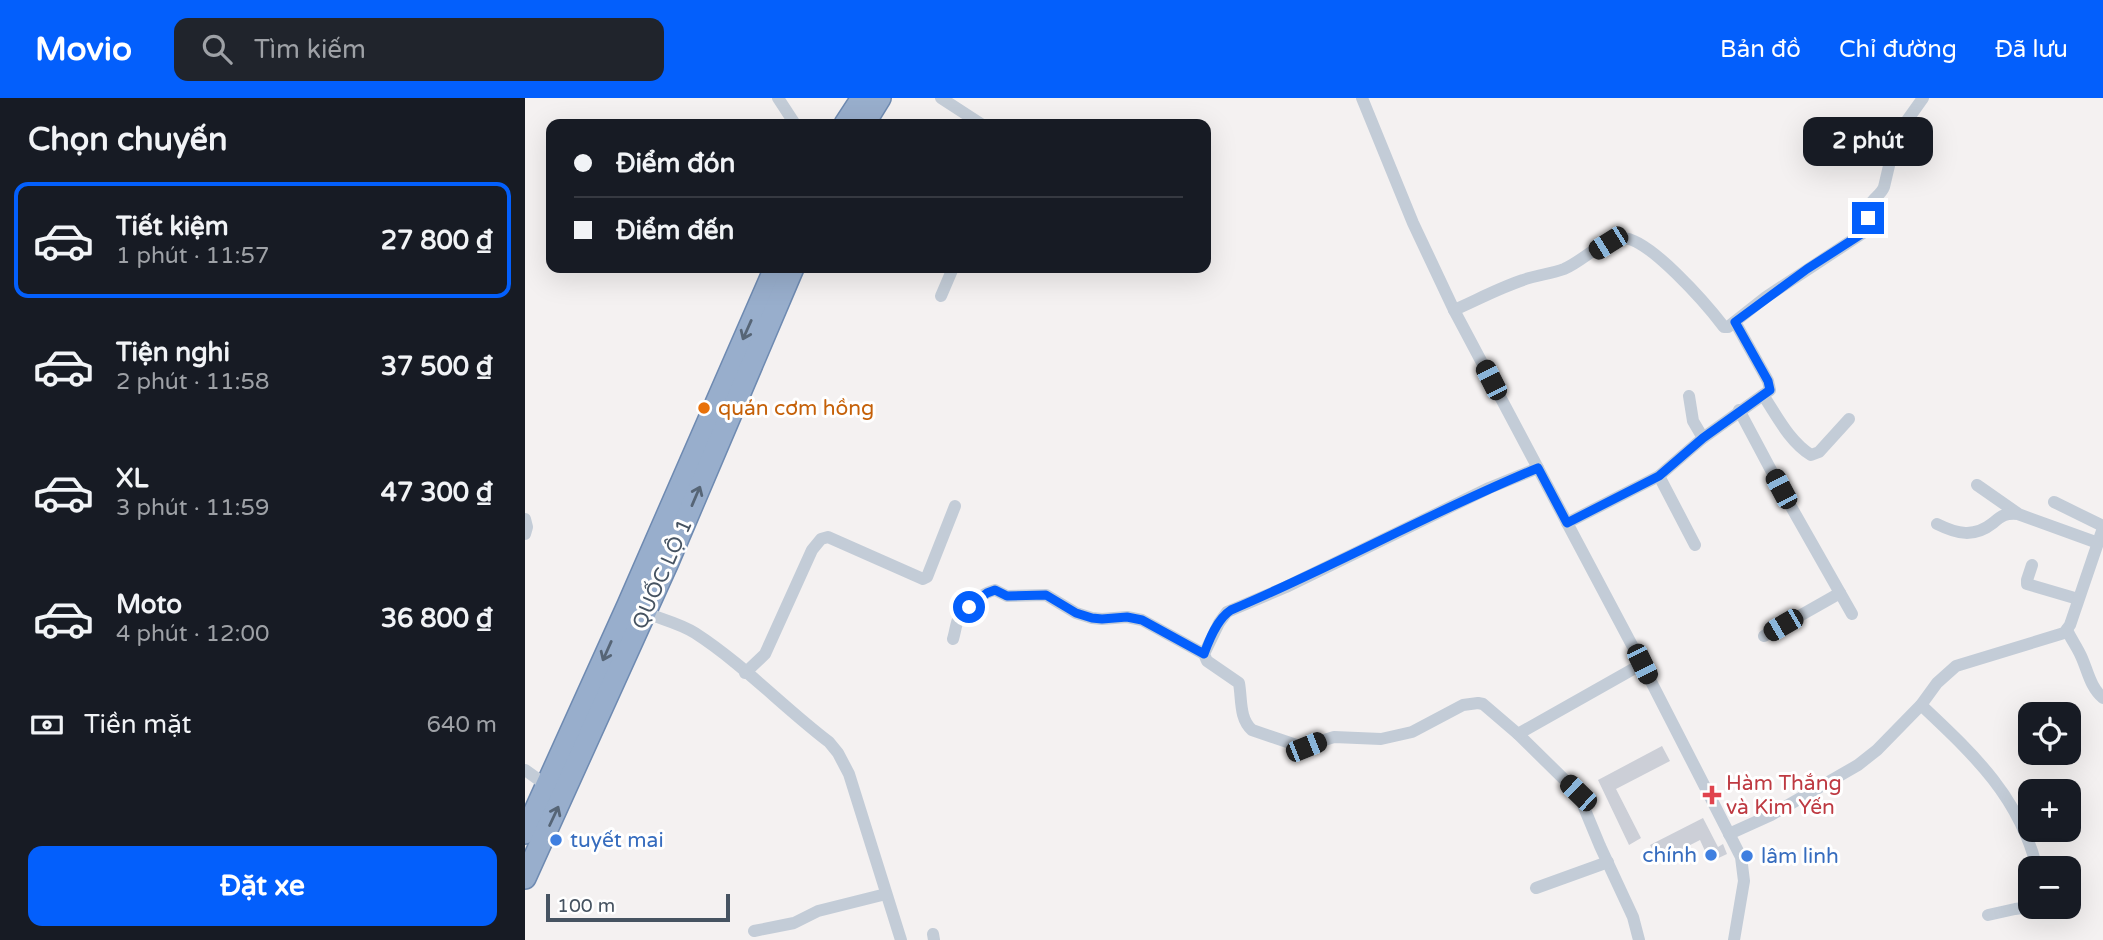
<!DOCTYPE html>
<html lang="vi">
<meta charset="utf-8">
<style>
:root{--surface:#171b24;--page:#20242c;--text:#f1f3f6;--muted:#9ea1a6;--line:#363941;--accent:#035ffc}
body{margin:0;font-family:"Varela Round",sans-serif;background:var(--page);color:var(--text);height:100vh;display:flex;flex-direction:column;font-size:26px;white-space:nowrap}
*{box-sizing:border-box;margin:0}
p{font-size:23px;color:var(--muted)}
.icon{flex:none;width:38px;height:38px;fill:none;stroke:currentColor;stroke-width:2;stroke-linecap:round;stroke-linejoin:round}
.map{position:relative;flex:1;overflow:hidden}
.sheet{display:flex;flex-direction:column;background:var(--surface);width:525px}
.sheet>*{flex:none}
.top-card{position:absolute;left:21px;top:21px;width:665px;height:154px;border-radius:14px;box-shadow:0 7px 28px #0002;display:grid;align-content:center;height:154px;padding:0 28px;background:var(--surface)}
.tools{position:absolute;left:1493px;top:604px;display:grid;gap:14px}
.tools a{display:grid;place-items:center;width:63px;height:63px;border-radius:14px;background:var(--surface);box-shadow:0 7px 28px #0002;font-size:35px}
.scale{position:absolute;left:21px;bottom:18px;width:184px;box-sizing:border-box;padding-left:7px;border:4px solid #465361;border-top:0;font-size:19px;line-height:24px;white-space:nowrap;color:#465361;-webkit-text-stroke:5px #fff;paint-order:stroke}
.end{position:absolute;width:32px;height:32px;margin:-16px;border:9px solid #035ffc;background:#fff;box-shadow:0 0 0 4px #fff}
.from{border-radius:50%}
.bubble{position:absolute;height:49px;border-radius:14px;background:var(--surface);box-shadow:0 7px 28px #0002;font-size:23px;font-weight:800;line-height:49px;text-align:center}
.car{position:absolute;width:21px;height:42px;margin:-21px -10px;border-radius:9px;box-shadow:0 0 5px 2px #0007;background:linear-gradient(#222 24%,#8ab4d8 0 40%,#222 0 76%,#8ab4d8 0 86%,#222 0)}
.top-card b{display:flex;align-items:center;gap:24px;height:66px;font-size:26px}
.top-card b+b{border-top:2px solid var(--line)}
.top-card i{width:18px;height:18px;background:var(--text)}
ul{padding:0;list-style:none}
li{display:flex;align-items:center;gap:21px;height:116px;margin:0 14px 10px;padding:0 14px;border:4px solid transparent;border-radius:14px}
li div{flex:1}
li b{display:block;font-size:26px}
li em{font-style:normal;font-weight:800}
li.active{border-color:var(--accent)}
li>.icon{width:63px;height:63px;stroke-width:1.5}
h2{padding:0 28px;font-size:32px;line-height:84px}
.pay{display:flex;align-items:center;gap:18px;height:77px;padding:0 28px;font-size:26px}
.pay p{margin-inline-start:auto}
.cta{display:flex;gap:14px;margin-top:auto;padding:14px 28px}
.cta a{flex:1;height:80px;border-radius:14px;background:var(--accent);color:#fff;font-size:28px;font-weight:800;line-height:80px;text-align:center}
header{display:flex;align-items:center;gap:42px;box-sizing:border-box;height:98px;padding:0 35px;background:var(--accent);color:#fff}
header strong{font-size:33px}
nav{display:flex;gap:38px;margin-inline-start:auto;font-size:24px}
.search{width:490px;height:63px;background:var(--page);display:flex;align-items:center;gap:18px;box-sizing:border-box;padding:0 24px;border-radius:14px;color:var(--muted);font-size:26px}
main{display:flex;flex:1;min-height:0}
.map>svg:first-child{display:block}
</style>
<header>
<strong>Movio</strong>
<div class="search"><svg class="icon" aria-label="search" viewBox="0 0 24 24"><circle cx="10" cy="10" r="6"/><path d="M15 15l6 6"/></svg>Tìm kiếm</div>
<nav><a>Bản đồ</a><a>Chỉ đường</a><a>Đã lưu</a></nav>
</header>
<main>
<section class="sheet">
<h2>Chọn chuyến</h2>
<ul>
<li class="active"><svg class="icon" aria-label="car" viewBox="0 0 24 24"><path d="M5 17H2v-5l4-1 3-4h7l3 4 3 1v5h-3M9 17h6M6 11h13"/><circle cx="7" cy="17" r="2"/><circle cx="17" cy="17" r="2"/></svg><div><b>Tiết kiệm</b><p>1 phút · 11:57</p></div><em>27 800 ₫</em></li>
<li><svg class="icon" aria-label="car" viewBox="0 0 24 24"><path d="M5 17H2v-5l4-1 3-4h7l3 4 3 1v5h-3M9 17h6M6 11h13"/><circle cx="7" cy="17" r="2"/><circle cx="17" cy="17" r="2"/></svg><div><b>Tiện nghi</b><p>2 phút · 11:58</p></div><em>37 500 ₫</em></li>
<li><svg class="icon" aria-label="car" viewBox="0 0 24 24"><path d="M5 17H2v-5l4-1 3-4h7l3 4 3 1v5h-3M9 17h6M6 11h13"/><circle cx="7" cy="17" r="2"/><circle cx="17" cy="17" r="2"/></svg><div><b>XL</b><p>3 phút · 11:59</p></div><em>47 300 ₫</em></li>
<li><svg class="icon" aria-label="car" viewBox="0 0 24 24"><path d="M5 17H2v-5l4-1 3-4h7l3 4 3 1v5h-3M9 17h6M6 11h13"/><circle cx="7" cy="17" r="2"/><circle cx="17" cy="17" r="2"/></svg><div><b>Moto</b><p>4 phút · 12:00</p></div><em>36 800 ₫</em></li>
</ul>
<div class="pay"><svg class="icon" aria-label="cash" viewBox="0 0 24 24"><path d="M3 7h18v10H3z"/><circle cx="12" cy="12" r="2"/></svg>Tiền mặt<p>640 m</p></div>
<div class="cta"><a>Đặt xe</a></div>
</section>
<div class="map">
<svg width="1578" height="842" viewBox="0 0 1578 842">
<rect width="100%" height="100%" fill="#f4f1f1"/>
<!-- building -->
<g fill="#cccfd7">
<path d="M1137 648 1145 663 1091 691 1116 740 1104 747 1073 682Z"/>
<path d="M1178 720 1193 749 1198 746 1202 756 1185 764 1175 742 1134 763 1125 747Z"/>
</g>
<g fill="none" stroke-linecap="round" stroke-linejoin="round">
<!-- trunk casing -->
<g stroke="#6e8ab1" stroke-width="24">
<g id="trunk">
<path d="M320 26 337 0"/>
<path d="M339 26 355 0"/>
<path d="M0 735 103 507 250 170"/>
<path d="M0 780 143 464 268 170"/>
</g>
</g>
<!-- minor -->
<g stroke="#c3ccd7" stroke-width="12">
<path d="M253 0 270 26"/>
<path d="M416 0 456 26"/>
<path d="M837 0 888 125 929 212 1117 566 1216 759 1219 783 1209 842"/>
<path d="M416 198 428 170"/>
<path d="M929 212C952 202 974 190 998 182 1011 177 1026 176 1039 171 1058 163 1075 143 1096 140 1122 137 1183 208 1199 229H1203L1241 199 1338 135C1345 126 1340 117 1345 107 1348 100 1356 97 1359 89L1371 38 1398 0"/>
<path d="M1238 297C1252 318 1264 343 1286 357L1294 354 1324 321"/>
<path d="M1164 298 1168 323 1178 340"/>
<path d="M1214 312 1256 391 1327 516"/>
<path d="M1013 370 964 390 761 489 702 514 694 525 679 556 682 563 714 585C717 602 714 620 727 632L777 649 809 639 856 641 887 634 938 607 953 605 958 606 993 636 1053 695 1075 748 1108 819 1114 842"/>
<path d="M1134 378 1170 447"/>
<path d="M1452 387 1492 415"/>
<path d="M1529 404 1578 428"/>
<path d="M0 421 2 429 0 436"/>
<path d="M1042 425 1134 378 1178 340 1245 292 1243 283 1210 224"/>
<path d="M1412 426C1432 436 1449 440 1468 425 1477 417 1481 415 1493 416L1573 445"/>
<path d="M1507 467 1502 482V486L1553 501"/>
<path d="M115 512C133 521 153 524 170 535 218 566 258 609 304 644L313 655 324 676 376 842"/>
<path d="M1542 532C1546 541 1552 549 1556 558 1563 573 1565 589 1578 600"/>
<path d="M1239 538 1315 495"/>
<path d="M428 541C430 535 431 525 434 519 441 508 457 495 470 492L482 498 521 497 551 515 567 520 577 521 602 519 617 522 679 556"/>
<path d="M220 575 240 556 287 452 296 441 303 439 398 481 402 479 430 408"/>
<path d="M1396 607C1448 656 1494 698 1512 770"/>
<path d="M993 636 1117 566"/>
<path d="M0 672 21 687"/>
<path d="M1204 736 1246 717 1333 667 1352 652 1396 607 1412 585 1431 568 1539 535 1545 527 1578 430"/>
<path d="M1011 790 1083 764"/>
<path d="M1463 817 1490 811 1513 808"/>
<path d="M229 833 269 825 293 813 361 796"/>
<path d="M408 836 409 842"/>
</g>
<!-- trunk -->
<use href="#trunk" stroke="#98aecc" stroke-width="21"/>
</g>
<!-- one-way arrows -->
<defs><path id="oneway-shaft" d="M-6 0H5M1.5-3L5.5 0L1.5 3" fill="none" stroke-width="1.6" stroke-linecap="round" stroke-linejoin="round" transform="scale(1.75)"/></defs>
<g stroke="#566576">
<use href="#oneway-shaft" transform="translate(222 232) rotate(114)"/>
<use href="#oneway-shaft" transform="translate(171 398) rotate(-67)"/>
<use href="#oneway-shaft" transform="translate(82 553) rotate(114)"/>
<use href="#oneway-shaft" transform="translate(29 718) rotate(-65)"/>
</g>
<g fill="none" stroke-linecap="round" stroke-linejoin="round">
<!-- route -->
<path stroke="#035ffc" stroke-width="9" d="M444 509 462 495 470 492 482 498 521 497 551 515 567 520 577 521 602 519 617 522 679 556C684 542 692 521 706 512 810 468 908 413 1013 370L1042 425 1134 378 1178 340 1245 292 1243 283 1210 224 1282 171 1338 135 1343 129V120"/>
</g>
<!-- markers -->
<circle fill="#e8710a" stroke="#fff" stroke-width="2.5" cx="179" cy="310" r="7"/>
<path fill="#e0444e" stroke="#fff" stroke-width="2.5" d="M1183.5 686.5h7v7h7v7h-7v7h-7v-7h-7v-7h7z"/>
<g fill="#3f7fe0" stroke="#fff" stroke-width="2.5">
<circle cx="31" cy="742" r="7"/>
<circle cx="1186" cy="757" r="7"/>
<circle cx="1222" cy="758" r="7"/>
</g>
<g text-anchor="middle" stroke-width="6" stroke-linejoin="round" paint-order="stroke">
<!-- food labels -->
<g font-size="21" fill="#c56008" stroke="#fff" text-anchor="start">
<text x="193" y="317">quán cơm hồng</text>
</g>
<!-- street labels -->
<g font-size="21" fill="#465361" stroke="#fff">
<text transform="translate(137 476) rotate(-66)" y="7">QUỐC LỘ 1</text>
</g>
<!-- health labels -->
<g font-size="21" fill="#be3a42" stroke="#fff" text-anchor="start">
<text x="1201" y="692">Hàm Thắng<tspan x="1201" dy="24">và Kim Yến</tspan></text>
</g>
<!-- shop labels -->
<g font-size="21" fill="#366cbe" stroke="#fff" text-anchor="start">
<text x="45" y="749">tuyết mai</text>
<text x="1172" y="764" text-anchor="end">chính</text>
<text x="1236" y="765">lâm linh</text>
</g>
</g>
</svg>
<div class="tools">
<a><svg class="icon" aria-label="locate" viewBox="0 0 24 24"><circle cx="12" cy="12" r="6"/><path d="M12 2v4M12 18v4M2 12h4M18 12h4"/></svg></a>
<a>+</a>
<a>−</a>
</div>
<div class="scale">100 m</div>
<i class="end from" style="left:444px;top:509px"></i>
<i class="end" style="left:1343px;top:120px"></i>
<div class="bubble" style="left:1278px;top:19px;width:130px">2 phút</div>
<i class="car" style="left:1083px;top:145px;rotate:238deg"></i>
<i class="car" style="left:966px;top:282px;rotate:333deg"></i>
<i class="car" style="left:1256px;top:391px;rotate:332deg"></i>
<i class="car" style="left:1258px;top:527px;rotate:240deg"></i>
<i class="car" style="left:1117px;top:566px;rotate:154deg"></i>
<i class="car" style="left:781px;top:649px;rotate:68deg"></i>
<i class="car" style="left:1053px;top:695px;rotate:314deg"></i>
<div class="top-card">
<b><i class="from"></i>Điểm đón</b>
<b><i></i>Điểm đến</b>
</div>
</div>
</main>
